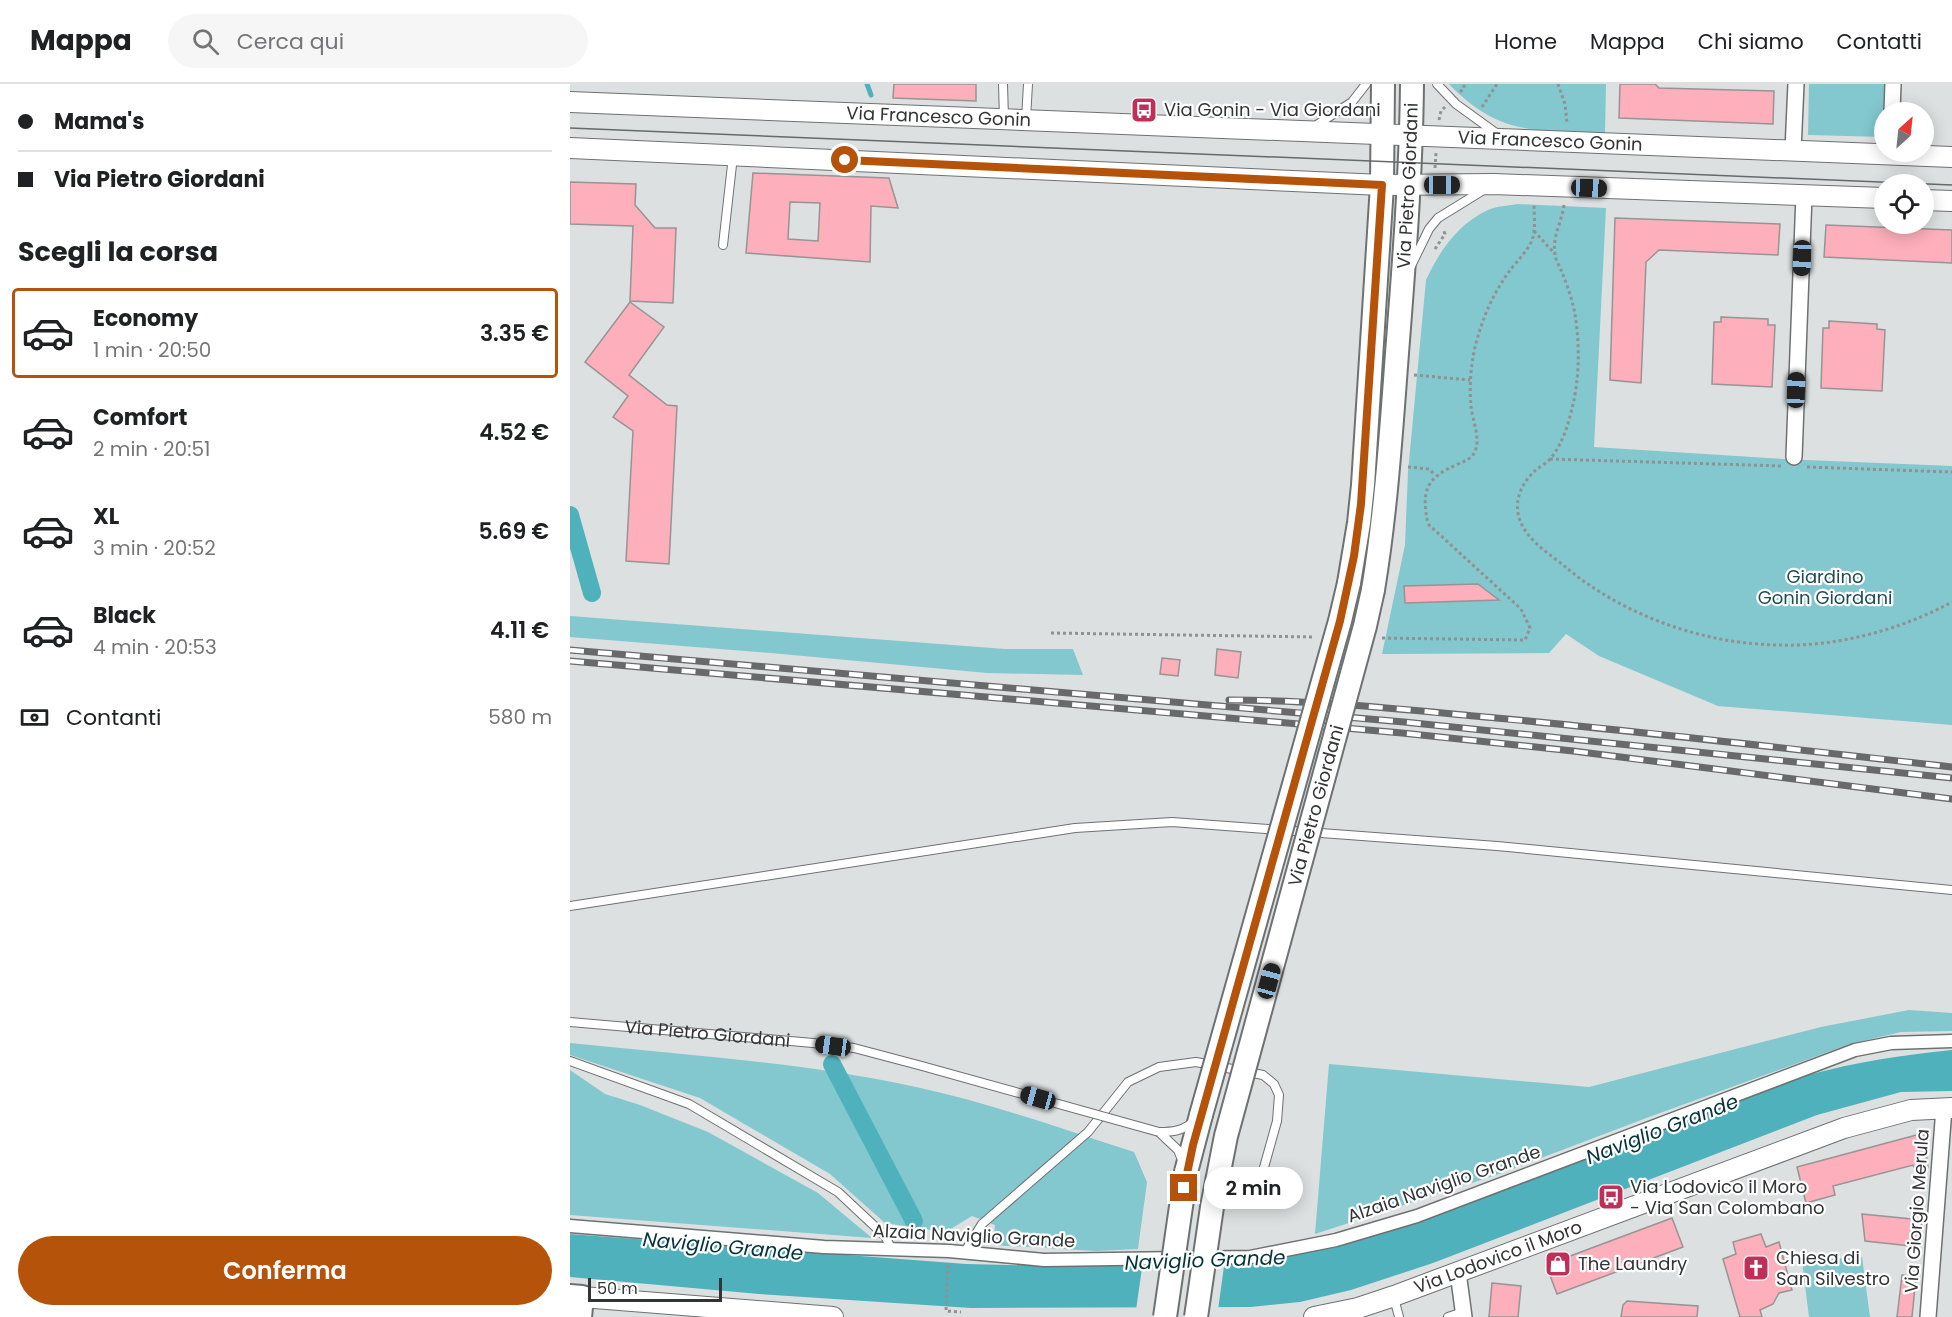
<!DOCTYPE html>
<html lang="it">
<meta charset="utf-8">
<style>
:root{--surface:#fff;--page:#f6f6f6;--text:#202124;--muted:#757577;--line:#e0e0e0;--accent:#b45309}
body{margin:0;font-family:Poppins,sans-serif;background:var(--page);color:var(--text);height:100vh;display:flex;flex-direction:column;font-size:22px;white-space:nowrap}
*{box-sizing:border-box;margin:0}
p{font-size:20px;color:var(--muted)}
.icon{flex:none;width:33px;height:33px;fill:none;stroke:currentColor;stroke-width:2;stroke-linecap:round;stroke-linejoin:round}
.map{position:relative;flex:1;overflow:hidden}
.side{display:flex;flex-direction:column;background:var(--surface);width:570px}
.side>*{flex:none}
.top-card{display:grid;align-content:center;height:132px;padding:0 18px;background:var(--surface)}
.needle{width:39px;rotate:27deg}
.fabs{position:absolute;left:1304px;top:18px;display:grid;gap:12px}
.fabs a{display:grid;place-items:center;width:60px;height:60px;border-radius:50%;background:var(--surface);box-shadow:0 3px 15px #0003;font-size:30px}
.scale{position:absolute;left:18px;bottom:15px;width:134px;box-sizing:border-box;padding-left:6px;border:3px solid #333435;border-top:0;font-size:16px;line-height:21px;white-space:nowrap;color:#333435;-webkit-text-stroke:4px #fff;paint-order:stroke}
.end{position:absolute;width:27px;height:27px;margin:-14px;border:8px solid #b45309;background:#fff;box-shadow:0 0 0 3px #fff}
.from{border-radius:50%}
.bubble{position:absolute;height:42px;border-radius:21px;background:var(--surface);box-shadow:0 3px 15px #0003;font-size:20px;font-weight:600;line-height:42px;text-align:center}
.car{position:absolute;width:18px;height:36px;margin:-18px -9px;border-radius:8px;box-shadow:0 0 4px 2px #0007;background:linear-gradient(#222 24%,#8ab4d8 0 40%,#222 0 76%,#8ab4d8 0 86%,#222 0)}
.top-card b{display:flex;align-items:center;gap:21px;height:57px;font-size:22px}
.top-card b+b{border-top:2px solid var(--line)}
.top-card i{width:15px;height:15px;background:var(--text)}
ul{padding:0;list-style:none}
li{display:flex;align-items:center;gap:18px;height:90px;margin:0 12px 9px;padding:0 6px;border:3px solid transparent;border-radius:6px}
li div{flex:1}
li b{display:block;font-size:22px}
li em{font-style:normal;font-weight:600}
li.selected{border-color:var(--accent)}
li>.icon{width:54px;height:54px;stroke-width:1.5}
h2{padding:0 18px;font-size:27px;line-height:72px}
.pay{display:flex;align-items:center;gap:15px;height:66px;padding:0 18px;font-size:22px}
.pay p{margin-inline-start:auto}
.button{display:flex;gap:12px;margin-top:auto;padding:12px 18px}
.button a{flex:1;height:69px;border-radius:36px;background:var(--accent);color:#fff;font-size:24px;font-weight:600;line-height:69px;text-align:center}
header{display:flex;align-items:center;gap:36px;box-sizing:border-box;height:84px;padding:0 30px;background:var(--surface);border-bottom:2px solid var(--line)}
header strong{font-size:28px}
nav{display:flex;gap:33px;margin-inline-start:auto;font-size:21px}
.search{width:420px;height:54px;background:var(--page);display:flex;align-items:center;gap:15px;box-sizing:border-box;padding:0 21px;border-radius:33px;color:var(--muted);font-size:22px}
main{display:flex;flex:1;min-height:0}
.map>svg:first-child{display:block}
</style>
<header>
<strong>Mappa</strong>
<div class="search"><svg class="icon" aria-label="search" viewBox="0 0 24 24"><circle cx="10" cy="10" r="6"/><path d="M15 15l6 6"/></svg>Cerca qui</div>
<nav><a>Home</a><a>Mappa</a><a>Chi siamo</a><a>Contatti</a></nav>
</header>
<main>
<section class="side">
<div class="top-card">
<b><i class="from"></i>Mama's</b>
<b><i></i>Via Pietro Giordani</b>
</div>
<h2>Scegli la corsa</h2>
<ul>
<li class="selected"><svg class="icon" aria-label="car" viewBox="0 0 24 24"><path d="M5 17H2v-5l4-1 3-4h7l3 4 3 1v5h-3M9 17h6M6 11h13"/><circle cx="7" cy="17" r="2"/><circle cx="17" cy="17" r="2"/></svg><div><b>Economy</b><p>1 min · 20:50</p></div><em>3.35 €</em></li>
<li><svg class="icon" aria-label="car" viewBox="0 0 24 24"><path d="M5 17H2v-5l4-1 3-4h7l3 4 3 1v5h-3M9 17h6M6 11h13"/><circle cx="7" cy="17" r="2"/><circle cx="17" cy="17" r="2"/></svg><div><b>Comfort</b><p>2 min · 20:51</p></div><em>4.52 €</em></li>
<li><svg class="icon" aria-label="car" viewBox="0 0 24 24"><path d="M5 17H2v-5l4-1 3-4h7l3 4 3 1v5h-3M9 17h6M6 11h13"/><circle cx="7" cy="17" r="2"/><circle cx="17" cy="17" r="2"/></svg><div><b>XL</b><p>3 min · 20:52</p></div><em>5.69 €</em></li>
<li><svg class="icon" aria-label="car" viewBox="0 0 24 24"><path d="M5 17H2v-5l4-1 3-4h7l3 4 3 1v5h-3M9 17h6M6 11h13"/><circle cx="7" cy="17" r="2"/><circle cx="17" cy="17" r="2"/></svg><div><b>Black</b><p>4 min · 20:53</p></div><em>4.11 €</em></li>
</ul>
<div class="pay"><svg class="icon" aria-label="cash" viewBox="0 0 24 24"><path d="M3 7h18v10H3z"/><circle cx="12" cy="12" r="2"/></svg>Contanti<p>580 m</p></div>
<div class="button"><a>Conferma</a></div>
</section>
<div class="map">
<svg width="1382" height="1233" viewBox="0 0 1382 1233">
<rect width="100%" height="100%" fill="#dce0e1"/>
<!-- green -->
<g fill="#83c7cf">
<path d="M879 0H1036L1035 49C967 46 930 53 879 0Z"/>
<path d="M1239 0H1317L1314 53 1238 51Z"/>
<path d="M947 120 1036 124 1024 363 1212 375 1382 382V641L1148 622 1029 572 996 550 979 569 812 570 835 461 838 388 856 196C870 166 888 140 918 126 926 122 938 122 947 120Z"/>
<path d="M0 532 435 565H503L513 591 417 589 201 569 0 553Z"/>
<path d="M1339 926 1382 929V947L1331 948 1280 960 1079 1033 932 1089 745 1150 759 980 1019 1003 1251 943Z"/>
<path d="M0 959C115 971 233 978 346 1003 420 1019 492 1045 564 1068L577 1098 568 1165 526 1167 423 1161 425 1141 402 1132 379 1146H360L315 1139 260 1090 130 1014 0 971Z"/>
<path d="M0 986 35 1010 70 1021 138 1048 248 1109 302 1154 0 1131Z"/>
<path d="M1292 1173 1300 1233H1239L1232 1177Z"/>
</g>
<!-- water -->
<path fill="#4fb1bc" d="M1382 966V1007L1331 1008 1247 1031 863 1179 781 1206 730 1218 681 1223 401 1224 189 1210 0 1193V1150L396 1180 488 1182 690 1177 771 1162 849 1138 1238 991C1286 978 1332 971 1382 966Z"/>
<!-- pier -->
<path fill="#dce0e1" d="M655 1175 648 1226H566L573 1177Z"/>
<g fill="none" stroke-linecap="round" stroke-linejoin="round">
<!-- stream -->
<path stroke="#4fb1bc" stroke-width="5" d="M297 0 301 11"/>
<!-- canal -->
<g stroke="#4fb1bc" stroke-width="18">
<path d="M0 431 22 509"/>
<path d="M262 980 344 1137"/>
</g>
</g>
<!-- building -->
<g fill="#fdafbb" stroke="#979494" stroke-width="1.5" fill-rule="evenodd">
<path d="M324 0H406V17L323 14Z"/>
<path d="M1050 0H1085L1089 4 1204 7 1203 40 1049 34Z"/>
<path d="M183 89 319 94 328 124 301 122 300 178 176 169ZM220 118 250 119 248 157 218 155Z"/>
<path d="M0 98 66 100 65 121 85 144H106L103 219 60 217 63 142 0 140Z"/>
<path d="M1045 134 1210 140 1208 171 1089 166 1076 178 1071 299 1040 296Z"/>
<path d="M1256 141 1382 146V179L1254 173Z"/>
<path d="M60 218 94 243 59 291 97 321 107 322 99 480 56 477 63 347 43 333 58 312 15 278Z"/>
<path d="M1151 233 1198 235V241H1205L1202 303 1142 300 1144 238H1151Z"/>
<path d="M1259 237 1307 240V245L1315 246 1312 307 1251 304 1253 244H1259Z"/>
<path d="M908 500 929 516 835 519 834 502Z"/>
<path d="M647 565 671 568 668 594 645 591Z"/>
<path d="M592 574 610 576 608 592 590 590Z"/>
<path d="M1354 1049 1358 1084 1346 1086 1343 1081 1263 1102 1265 1111 1236 1119 1227 1083Z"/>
<path d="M1292 1130 1352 1136 1350 1163 1295 1157Z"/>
<path d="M1102 1134 1113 1163 987 1210 976 1181Z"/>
<path d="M1191 1150 1196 1163 1209 1158 1222 1206 1209 1209 1203 1220 1190 1226 1192 1233H1170L1153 1175 1166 1170 1163 1158Z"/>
<path d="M1332 1191 1346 1193 1342 1233H1327Z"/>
<path d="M922 1199 951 1202 948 1233H919Z"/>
<path d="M1057 1217 1128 1222 1127 1233H1051L1053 1221Z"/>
</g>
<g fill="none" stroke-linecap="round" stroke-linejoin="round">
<!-- service casing -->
<g stroke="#6e7172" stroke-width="10">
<g id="service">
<path d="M433 0 434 34"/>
<path d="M867 0 886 20 926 49"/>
<path d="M456 35 458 0"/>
<path d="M745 42 782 18 796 0"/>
<path d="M153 161 163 72"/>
<path d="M841 182 859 145 868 134 915 105"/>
<path d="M0 822 505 744 602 738 927 762 1382 806"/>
<path d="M0 977 119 1020 268 1108 315 1152 322 1166"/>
<path d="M589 1048 608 1066 612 1076"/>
<path d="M589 1048C603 1048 612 1047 623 1038"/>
<path d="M394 1169 412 1140 518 1048 558 998 589 983 626 978 693 991 704 1000 709 1011 707 1037 693 1087 683 1102"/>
<path d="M824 1214 829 1233"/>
<path d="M878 1233 893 1228"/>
</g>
</g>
<!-- pedestrian casing -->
<g stroke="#6e7172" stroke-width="15">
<path id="pedestrian" d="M0 1142 254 1163 379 1167 474 1176 680 1173 766 1156 847 1132 1285 966 1321 959 1382 957"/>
</g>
<!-- minor casing -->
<g stroke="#6e7172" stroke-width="18">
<g id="minor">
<path d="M1322 28 1323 0"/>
<path d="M1223 66 1226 0"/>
<path d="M1224 373 1234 111"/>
<path d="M888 1188 894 1233"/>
<path d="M1358 1233 1374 1024"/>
</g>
</g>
<!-- tertiary casing -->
<g stroke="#6e7172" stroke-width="22">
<g id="tertiary">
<path id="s1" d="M0 18 1382 73"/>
<path d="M0 64 812 101 924 100 1314 114"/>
<path d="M1353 116 1382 117"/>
<path d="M12 1213 263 1233"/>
<path id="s2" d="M744 1233 788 1224 824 1212 1274 1044 1341 1026 1382 1024"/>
</g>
</g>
<!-- secondary casing -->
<g stroke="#6e7172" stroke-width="26">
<g id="secondary">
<path d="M779 499 789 439 793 401 812 101 813 0"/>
<path id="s3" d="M803 506C816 427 821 349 827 269 834 180 841 90 842 0"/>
<path d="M616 1088 631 1031"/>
<path d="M0 1212 12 1213 10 1233"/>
</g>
</g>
<!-- path -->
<g stroke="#8f9192" stroke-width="3" stroke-dasharray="3 3" stroke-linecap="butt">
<path d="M988 0 995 20 997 39"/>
<path d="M890 8 894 4V0"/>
<path d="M912 23 927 0"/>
<path d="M869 36 871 27 875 23"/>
<path d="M865 84 866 69"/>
<path d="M994 121C992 137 982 153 985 170 985 175 989 181 991 186 996 198 1001 212 1004 225 1010 256 1010 294 1002 324 998 342 992 360 981 374 977 379 971 382 967 385 954 396 945 412 948 429 952 454 980 470 998 485 1055 532 1134 560 1208 561 1267 563 1330 546 1382 518"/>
<path d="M964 147 985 170"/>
<path d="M865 165 875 150 873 145"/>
<path d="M844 291 900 296"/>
<path d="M980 375 1212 382"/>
<path d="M838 383 859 385 865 391"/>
<path d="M1237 383 1382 388"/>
<path d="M481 549 745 553"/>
<path d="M812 554 955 556 960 544 951 525 858 440C851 406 856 394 888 380 895 377 902 375 905 367 911 355 902 335 901 322 899 301 901 279 906 259 913 233 923 210 938 189 945 179 958 167 962 156 966 145 964 131 964 120"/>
<path d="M378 1181 376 1227 391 1228"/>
</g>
<!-- service -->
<use href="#service" stroke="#fff" stroke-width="8"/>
<!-- pedestrian -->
<use href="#pedestrian" stroke="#fff" stroke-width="12"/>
<!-- minor -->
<use href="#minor" stroke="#fff" stroke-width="15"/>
<!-- tertiary -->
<use href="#tertiary" stroke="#fff" stroke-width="20"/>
<!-- secondary -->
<use href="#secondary" stroke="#fff" stroke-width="22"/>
<!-- tram -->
<path stroke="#67696a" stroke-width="1.5" d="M0 44 1382 101"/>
<!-- rail casing -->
<g stroke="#67696a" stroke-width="7">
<g id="rail">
<path d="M0 566 834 638 1382 694"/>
<path d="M0 577 832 649 1003 667 1382 715"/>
<path d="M659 616C749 616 837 626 926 634 1078 648 1230 666 1382 683"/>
</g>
</g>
<!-- rail -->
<use href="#rail" stroke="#fff" stroke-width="4.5" stroke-dasharray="14" stroke-linecap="butt"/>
<!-- service-bridge casing -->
<g stroke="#6e7172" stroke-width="10" stroke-linecap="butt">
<g id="service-bridge">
<path id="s4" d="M0 938 243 959 284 964 352 982 589 1048"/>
</g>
</g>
<!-- secondary-bridge casing -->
<g stroke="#6e7172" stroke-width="26" stroke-linecap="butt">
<g id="secondary-bridge">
<path d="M631 1031 770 537 779 499"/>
<path d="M595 1233 616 1088"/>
<path id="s5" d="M626 1233 642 1123 656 1052 795 542 803 506"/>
</g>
</g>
<!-- service-bridge -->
<use href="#service-bridge" stroke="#fff" stroke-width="8"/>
<!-- secondary-bridge -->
<use href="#secondary-bridge" stroke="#fff" stroke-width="22"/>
</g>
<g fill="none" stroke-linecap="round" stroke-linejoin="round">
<!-- route -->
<path stroke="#b45309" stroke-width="8" d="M275 76 812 101 791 420 784 472 770 537 623 1061 614 1104"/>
</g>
<!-- icons -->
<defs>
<g id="bus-square" transform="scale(1.35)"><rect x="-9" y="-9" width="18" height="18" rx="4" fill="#bf3058" stroke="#fff"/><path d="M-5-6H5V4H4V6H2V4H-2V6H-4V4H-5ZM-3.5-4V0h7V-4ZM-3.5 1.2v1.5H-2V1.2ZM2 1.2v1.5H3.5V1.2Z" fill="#fff"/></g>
<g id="shop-square" transform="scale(1.35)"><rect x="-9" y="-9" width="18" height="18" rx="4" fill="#bf3058" stroke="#fff"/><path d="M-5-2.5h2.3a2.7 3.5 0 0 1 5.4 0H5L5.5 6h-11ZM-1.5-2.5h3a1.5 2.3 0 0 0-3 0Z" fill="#fff"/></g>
<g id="church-square" transform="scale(1.35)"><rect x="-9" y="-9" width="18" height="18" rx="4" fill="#bf3058" stroke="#fff"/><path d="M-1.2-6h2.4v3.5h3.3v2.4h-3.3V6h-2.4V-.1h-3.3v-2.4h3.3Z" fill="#fff"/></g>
</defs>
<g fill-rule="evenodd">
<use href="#bus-square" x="574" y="26"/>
<use href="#bus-square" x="1041" y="1113"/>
<use href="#shop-square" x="988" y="1180"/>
<use href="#church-square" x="1186" y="1184"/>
</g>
<g text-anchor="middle" stroke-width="4.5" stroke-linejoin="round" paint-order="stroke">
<!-- poi labels -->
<g font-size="18" fill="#333435" stroke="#fff" text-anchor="start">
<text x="594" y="32">Via Gonin - Via Giordani</text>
<text x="1060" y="1109">Via Lodovico il Moro<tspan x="1060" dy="21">- Via San Colombano</tspan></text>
<text x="1206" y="1180">Chiesa di<tspan x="1206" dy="21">San Silvestro</tspan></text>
<text x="1008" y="1186">The Laundry</text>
</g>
<!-- street labels -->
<g font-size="18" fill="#333435" stroke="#fff">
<text dy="6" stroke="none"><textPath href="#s1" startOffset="369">Via Francesco Gonin</textPath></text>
<text dy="6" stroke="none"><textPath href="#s1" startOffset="981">Via Francesco Gonin</textPath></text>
<text dy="6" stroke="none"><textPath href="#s3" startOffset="406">Via Pietro Giordani</textPath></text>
<text dy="6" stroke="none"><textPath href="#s5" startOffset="526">Via Pietro Giordani</textPath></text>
<text dy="6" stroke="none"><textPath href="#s4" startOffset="138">Via Pietro Giordani</textPath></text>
<text transform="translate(874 1100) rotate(-19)" y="6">Alzaia Naviglio Grande</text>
<text transform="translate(1347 1127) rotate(-86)" y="6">Via Giorgio Merula</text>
<text transform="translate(404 1152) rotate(3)" y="6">Alzaia Naviglio Grande</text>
<text dy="6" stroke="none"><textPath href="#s2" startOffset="194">Via Lodovico il Moro</textPath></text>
</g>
<!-- park labels -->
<g font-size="18" fill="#214c52" stroke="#fff">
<text x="1255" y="499">Giardino<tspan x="1255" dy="21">Gonin Giordani</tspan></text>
</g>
<!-- water labels -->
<g font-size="20" font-style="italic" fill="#04353a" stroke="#fff">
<text transform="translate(1092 1045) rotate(-21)" y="7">Naviglio Grande</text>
<text transform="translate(153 1162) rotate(5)" y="7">Naviglio Grande</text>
<text transform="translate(635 1176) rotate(-2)" y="7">Naviglio Grande</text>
</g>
</g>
</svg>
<div class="fabs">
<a><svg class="needle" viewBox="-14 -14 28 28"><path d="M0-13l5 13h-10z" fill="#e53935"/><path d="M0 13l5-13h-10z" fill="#757577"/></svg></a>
<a><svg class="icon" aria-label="locate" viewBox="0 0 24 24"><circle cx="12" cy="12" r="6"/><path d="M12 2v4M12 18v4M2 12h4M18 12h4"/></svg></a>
</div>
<div class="scale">50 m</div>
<i class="end from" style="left:275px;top:76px"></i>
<i class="end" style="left:614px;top:1104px"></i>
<div class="bubble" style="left:634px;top:1083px;width:99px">2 min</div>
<i class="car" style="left:872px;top:101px;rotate:90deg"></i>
<i class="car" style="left:1019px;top:104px;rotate:92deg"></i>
<i class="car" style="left:1232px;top:174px;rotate:182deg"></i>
<i class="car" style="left:1226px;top:306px;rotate:2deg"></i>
<i class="car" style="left:699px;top:897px;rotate:15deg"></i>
<i class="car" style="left:263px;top:962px;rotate:278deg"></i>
<i class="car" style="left:468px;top:1014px;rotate:286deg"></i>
</div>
</main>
